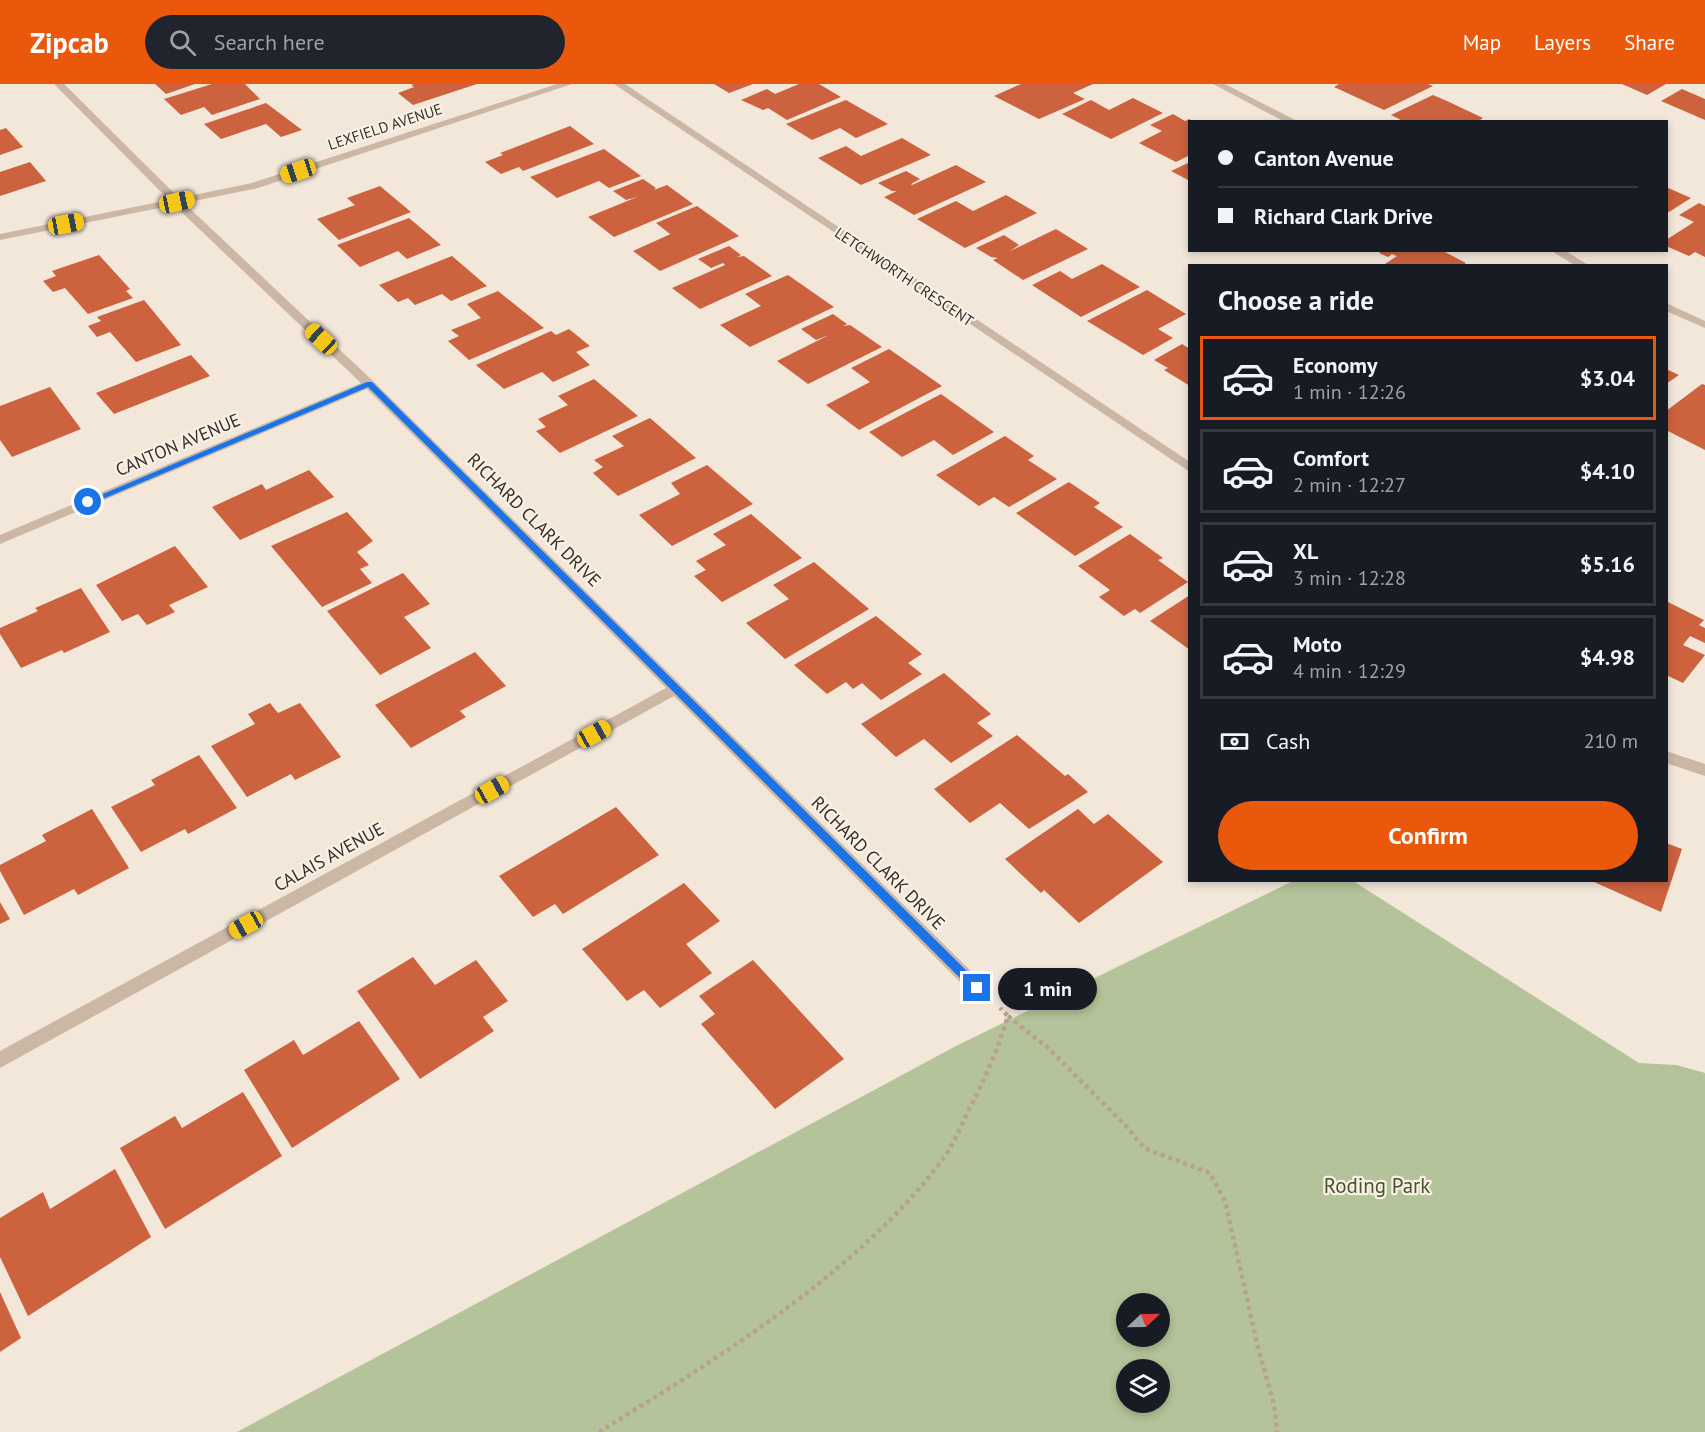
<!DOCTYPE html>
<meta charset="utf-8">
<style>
:root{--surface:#171b24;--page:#20242c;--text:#f1f3f6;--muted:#9ea1a6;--line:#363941;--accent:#ea580c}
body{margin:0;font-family:"PT Sans",sans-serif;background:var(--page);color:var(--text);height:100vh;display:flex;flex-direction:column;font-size:22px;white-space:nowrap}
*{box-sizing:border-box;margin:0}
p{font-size:20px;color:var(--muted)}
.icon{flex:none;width:33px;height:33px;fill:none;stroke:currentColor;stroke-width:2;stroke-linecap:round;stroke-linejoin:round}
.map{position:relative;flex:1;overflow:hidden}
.drawer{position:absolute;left:1188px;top:180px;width:480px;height:618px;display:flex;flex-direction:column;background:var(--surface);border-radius:0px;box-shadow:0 3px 9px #0003}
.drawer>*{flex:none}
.top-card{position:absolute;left:1188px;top:36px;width:480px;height:132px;border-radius:0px;box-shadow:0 3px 9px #0003;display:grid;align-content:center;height:132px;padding:0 30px;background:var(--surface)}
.needle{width:39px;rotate:68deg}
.fabs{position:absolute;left:1116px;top:1209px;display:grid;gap:12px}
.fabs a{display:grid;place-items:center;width:54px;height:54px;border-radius:50%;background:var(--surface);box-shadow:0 3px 9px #0003;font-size:30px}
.end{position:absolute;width:27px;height:27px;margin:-14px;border:8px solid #1a73e8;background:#fff;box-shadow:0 0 0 3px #fff}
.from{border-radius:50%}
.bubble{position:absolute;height:42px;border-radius:21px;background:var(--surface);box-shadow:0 3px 9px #0003;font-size:20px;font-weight:700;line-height:42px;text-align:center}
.car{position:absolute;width:18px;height:36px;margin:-18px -9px;border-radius:8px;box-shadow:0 0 4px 2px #0007;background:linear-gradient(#f5c518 24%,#345 0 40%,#f5c518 0 76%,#345 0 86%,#f5c518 0)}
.top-card b{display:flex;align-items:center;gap:21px;height:57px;font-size:22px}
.top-card b+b{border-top:2px solid var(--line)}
.top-card i{width:15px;height:15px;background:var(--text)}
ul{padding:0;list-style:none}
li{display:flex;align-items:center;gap:18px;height:84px;margin:0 12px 9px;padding:0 18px;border:3px solid var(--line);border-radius:0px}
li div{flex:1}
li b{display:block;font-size:22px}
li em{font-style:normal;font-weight:700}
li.current{border-color:var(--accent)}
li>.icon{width:54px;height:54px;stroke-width:1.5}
h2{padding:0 30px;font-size:27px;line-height:72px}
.pay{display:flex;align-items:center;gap:15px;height:66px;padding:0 30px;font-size:22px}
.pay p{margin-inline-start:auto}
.button{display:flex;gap:12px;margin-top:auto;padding:12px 30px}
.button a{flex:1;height:69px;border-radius:36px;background:var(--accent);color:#fff;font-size:24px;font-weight:700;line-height:69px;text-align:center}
header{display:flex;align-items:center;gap:36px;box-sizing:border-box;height:84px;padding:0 30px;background:var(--accent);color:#fff}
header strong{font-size:28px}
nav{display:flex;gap:33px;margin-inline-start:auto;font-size:21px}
.search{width:420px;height:54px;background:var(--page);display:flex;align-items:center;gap:15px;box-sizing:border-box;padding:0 21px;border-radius:33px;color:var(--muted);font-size:22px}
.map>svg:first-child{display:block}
</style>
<header>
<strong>Zipcab</strong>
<div class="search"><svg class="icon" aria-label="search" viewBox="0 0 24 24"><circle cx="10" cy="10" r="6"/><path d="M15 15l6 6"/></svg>Search here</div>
<nav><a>Map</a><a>Layers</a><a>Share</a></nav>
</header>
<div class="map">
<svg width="1705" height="1348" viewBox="0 0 1705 1348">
<rect width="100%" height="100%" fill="#f3e7da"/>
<!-- green -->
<path fill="#b4c399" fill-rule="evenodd" d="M1295 796 1353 797 1639 979 1676 981 1705 989V1348H237L956 962ZM1126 1220H1160V1252H1126ZM1126 1286H1160V1318H1126Z"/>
<!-- building -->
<g fill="#cc623e">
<path d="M155 0H195L166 10Z"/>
<path d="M212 0H245L260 15 212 31 204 23 181 31 164 15Z"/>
<path d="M414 0H477L413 21 398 9 414 3 411 1Z"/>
<path d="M714 0H753L729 9Z"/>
<path d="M799 0H819L841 13 787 36 768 24 763 26 741 16 767 5 775 10Z"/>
<path d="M1021 0H1093L1073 9 1085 15 1039 35 994 12Z"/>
<path d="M1339 0H1428L1433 2 1384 26 1334 3Z"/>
<path d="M1622 0H1666L1647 11Z"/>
<path d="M1682 5 1705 15V36L1661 17Z"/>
<path d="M1433 11 1447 17 1483 34 1477 38H1405L1391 31Z"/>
<path d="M1133 14 1163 29 1111 55 1062 30 1091 16 1109 26Z"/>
<path d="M846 16 888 40 856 54 840 44 812 56 786 40Z"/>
<path d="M266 19 302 46 281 53 266 40 221 55 204 40Z"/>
<path d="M1173 30 1185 37 1189 35 1194 38H1190V71L1176 78 1139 59 1162 47 1150 41Z"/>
<path d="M570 42 594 60 523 87 519 83 501 90 485 78 503 71 500 69Z"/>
<path d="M6 44 23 63 0 71V46Z"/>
<path d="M902 54 931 71 861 101 818 74 846 62 861 72Z"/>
<path d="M604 65 641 92 609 104 599 97 557 114 530 93Z"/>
<path d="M30 78 46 97 0 112V88Z"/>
<path d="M1190 78V97L1171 87Z"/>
<path d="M956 81 986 98 914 131 884 113 897 107H892L878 99 906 87 920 95 911 100 912 101Z"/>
<path d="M643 95 656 104 654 106 667 101 693 120 614 153 588 133 637 113 626 116 613 107Z"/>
<path d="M380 102 411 128 339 156 317 135 355 121 347 114Z"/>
<path d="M1666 103 1691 114 1669 128 1666 127Z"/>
<path d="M1006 111 1037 129 965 164 917 135 956 117 973 127Z"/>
<path d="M1699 119 1705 122V173L1695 168 1689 172 1666 162V156L1694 138 1679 131Z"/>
<path d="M697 122 739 152 660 187 633 167 675 148 670 150 656 139Z"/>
<path d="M409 134 441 161 407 175 398 167 360 183 337 161Z"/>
<path d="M1056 145 1088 165 1023 196 993 176 998 174 991 173 976 164 1004 151 1019 161 1010 167Z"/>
<path d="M729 162 741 171 737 173 744 172 772 192 700 225 672 204 725 181 723 179 711 184 698 175Z"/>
<path d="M1383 166H1441L1466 179 1462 182H1382L1397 172 1392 170 1388 173 1379 169Z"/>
<path d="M99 171 130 205 126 207 133 214 88 230 65 204 53 208 43 197 56 192 52 187Z"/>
<path d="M452 172 487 202 451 217 442 210 415 221 408 214 398 218 379 201Z"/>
<path d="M1102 180 1140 203 1081 233 1032 201 1060 187 1072 195Z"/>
<path d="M788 191 834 223 750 263 720 241 761 222 745 210Z"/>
<path d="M1147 206 1186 230 1158 245 1173 254 1143 271 1087 237Z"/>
<path d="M498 207 544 244 469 276 448 257 459 252 451 246 481 234 467 220Z"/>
<path d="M144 216 181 261 136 278 110 248 97 253 88 242 101 237 97 233Z"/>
<path d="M833 230 847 240 843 242 850 241 882 263 808 300 777 277 829 251 816 256 801 245Z"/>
<path d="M569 245 590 262 576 268 590 281 553 298 542 288 504 305 476 281 551 247 556 251Z"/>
<path d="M1182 260 1190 265V302L1164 286 1168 284 1154 276Z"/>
<path d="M889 265 942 302 859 346 826 321 870 298 851 284Z"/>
<path d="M191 271 210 292 114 330 96 309Z"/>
<path d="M1666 285 1679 291 1666 300Z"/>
<path d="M594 295 638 332 560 369 536 347 546 343 538 335 568 321 558 312Z"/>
<path d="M1702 300 1705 301V366L1666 346V327Z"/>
<path d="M50 303 81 345 12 373 0 356V322Z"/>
<path d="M941 310 994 348 953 371 934 356 902 373 869 348Z"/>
<path d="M650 334 696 374 618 412 593 389 603 383 594 376 624 362 612 352Z"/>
<path d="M1005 352 1034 372 1028 376 1057 395 1009 423 994 413 979 422 936 391Z"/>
<path d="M707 381 753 420 672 462 639 431 680 410 671 399Z"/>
<path d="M309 386 334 413 240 456 212 423 262 400 266 406Z"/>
<path d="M1069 398 1100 419 1094 423 1123 443 1075 472 1016 429Z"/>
<path d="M347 428 373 457 357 468 369 481 360 485 372 499 322 523 271 462Z"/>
<path d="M751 430 802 474 722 518 694 492 706 486 696 477 726 461 713 450Z"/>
<path d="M1130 450 1163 474 1158 476 1188 498 1140 529 1135 525 1124 532 1099 513 1110 506 1078 482Z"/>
<path d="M175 462 208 503 169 521 175 528 147 541 138 530 122 537 96 501Z"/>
<path d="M814 478 869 525 785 575 746 539 789 515 773 501Z"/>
<path d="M403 489 430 520 404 533 431 564 380 591 327 527Z"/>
<path d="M81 504 110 548 64 569 62 566 21 584 0 550V544L38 527 35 524Z"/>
<path d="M1190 511V566L1150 537Z"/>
<path d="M1666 517 1704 536 1699 541 1705 544V559L1690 552 1683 561 1705 571 1683 599 1666 591Z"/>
<path d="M876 532 922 570 908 579 922 590 881 616 862 599 853 605 846 598 827 610 794 581Z"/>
<path d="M475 568 506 602 460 627 466 633 411 664 375 621Z"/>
<path d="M944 589 991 630 977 639 993 652 951 679 924 655 896 673 861 640Z"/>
<path d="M270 619 278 629 300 619 341 673 295 696 291 690 247 713 211 662 255 640 248 630Z"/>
<path d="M1017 651 1065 692 1068 690 1088 708 1029 745 1000 719 970 739 934 705Z"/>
<path d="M199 671 237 724 188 750 185 745 141 768 111 723 155 701 151 696Z"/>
<path d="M616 723 659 771 563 830 555 820 533 833 499 792Z"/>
<path d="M92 725 129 784 78 811 74 805 24 831 0 787V781L46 757 42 751Z"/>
<path d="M1078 725 1094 740 1108 730 1163 778 1079 839 1044 806 1041 809 1005 775Z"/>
<path d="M1666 759 1682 765 1661 828 1592 797 1666 796Z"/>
<path d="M684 799 720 837 686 860 712 889 660 924 644 906 627 917 582 865Z"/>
<path d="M0 818 10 835 0 840Z"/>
<path d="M413 873 435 901 476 876 508 917 483 933 494 947 420 995 357 907Z"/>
<path d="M753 876 844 975 775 1025 701 940 715 930 699 912Z"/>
<path d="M359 937 400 995 292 1064 244 986 294 956 303 971Z"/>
<path d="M243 1008 282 1072 165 1145 120 1064 175 1032 182 1044Z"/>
<path d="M115 1085 151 1153 28 1232 0 1173V1134L43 1108 50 1125Z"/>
<path d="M0 1208 21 1254 0 1268Z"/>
</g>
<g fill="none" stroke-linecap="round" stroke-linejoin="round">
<!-- path -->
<g stroke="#b7a18f" stroke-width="4.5" stroke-dasharray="4 4" stroke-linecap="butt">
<path d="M1008 932 1047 963 1128 1044 1144 1064 1210 1089 1225 1117 1258 1264 1274 1320 1277 1348"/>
<path d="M599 1348C717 1275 863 1185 945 1072 953 1061 958 1048 964 1036 981 1002 997 969 1008 932L1000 924"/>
</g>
<!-- minor -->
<g fill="#ccb7a5" fill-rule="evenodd">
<path d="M54 0H64L179 114 252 99 557 0H572L258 104 184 119 373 297 983 899 985 904 983 909 977 911 971 909 674 612 0 984V967L666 604 367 305 0 460V451L361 299 174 121 0 156V150L169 116Z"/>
<path d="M614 0H625L1190 378V388Z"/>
<path d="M1213 0H1225L1299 38H1285Z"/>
<path d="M1550 166H1564L1590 182H1576Z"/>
<path d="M1666 219 1705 237V244L1666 227Z"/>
<path d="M1666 667 1705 680V692L1666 679Z"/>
</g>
</g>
<!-- route -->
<path fill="#1a73e8" d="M367 298H372L981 901V907H973L368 303 91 420 84 418Z"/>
<g text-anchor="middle" stroke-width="4.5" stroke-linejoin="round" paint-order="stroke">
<!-- far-street labels -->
<g font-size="15" fill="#372c27" stroke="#faf1e6">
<text transform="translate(385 43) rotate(-18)" y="5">LEXFIELD AVENUE</text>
<text transform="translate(904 193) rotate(34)" y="5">LETCHWORTH CRESCENT</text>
</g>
<!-- street labels -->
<g font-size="18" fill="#372c27" stroke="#faf1e6">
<text transform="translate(178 361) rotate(-23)" y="6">CANTON AVENUE</text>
<text transform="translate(534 436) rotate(45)" y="6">RICHARD CLARK DRIVE</text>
<text transform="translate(329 773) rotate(-29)" y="6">CALAIS AVENUE</text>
<text transform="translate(878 779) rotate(45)" y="6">RICHARD CLARK DRIVE</text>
</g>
<!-- near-park labels -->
<g font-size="21" fill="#455729" stroke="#faf1e6">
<text x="1377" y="1109">Roding Park</text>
</g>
</g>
</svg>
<div class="fabs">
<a><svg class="needle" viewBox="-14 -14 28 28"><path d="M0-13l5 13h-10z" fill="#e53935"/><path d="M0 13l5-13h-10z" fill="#9ea1a6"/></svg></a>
<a><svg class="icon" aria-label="layers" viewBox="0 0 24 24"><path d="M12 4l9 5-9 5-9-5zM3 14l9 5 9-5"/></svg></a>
</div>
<i class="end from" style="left:88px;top:418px"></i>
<i class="end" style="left:977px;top:904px"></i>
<div class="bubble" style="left:998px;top:884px;width:99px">1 min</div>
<i class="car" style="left:298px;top:87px;rotate:252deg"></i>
<i class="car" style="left:177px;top:118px;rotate:78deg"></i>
<i class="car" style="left:66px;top:140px;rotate:79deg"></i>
<i class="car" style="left:321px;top:255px;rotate:313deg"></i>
<i class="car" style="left:594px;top:650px;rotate:61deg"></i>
<i class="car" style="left:492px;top:706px;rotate:61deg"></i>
<i class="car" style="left:246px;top:841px;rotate:241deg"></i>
<div class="top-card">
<b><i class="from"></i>Canton Avenue</b>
<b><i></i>Richard Clark Drive</b>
</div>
<section class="drawer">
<h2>Choose a ride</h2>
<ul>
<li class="current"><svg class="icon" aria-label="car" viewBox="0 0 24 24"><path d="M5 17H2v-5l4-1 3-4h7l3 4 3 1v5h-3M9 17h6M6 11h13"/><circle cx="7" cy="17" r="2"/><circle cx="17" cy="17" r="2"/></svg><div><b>Economy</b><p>1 min · 12:26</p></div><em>$3.04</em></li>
<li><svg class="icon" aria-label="car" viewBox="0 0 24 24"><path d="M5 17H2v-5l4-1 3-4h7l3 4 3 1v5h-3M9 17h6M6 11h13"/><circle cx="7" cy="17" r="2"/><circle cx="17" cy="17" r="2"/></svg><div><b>Comfort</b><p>2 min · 12:27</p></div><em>$4.10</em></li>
<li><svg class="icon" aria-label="car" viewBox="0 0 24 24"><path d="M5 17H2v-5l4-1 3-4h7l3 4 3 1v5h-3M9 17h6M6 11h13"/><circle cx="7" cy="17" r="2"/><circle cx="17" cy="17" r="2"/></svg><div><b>XL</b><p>3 min · 12:28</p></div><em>$5.16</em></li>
<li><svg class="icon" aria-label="car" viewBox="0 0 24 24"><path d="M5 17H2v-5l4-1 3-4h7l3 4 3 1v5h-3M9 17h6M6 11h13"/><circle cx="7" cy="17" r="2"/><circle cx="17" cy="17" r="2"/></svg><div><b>Moto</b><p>4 min · 12:29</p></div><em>$4.98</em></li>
</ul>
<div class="pay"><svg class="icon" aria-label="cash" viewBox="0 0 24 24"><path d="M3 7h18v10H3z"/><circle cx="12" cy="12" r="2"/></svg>Cash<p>210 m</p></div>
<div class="button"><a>Confirm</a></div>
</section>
</div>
